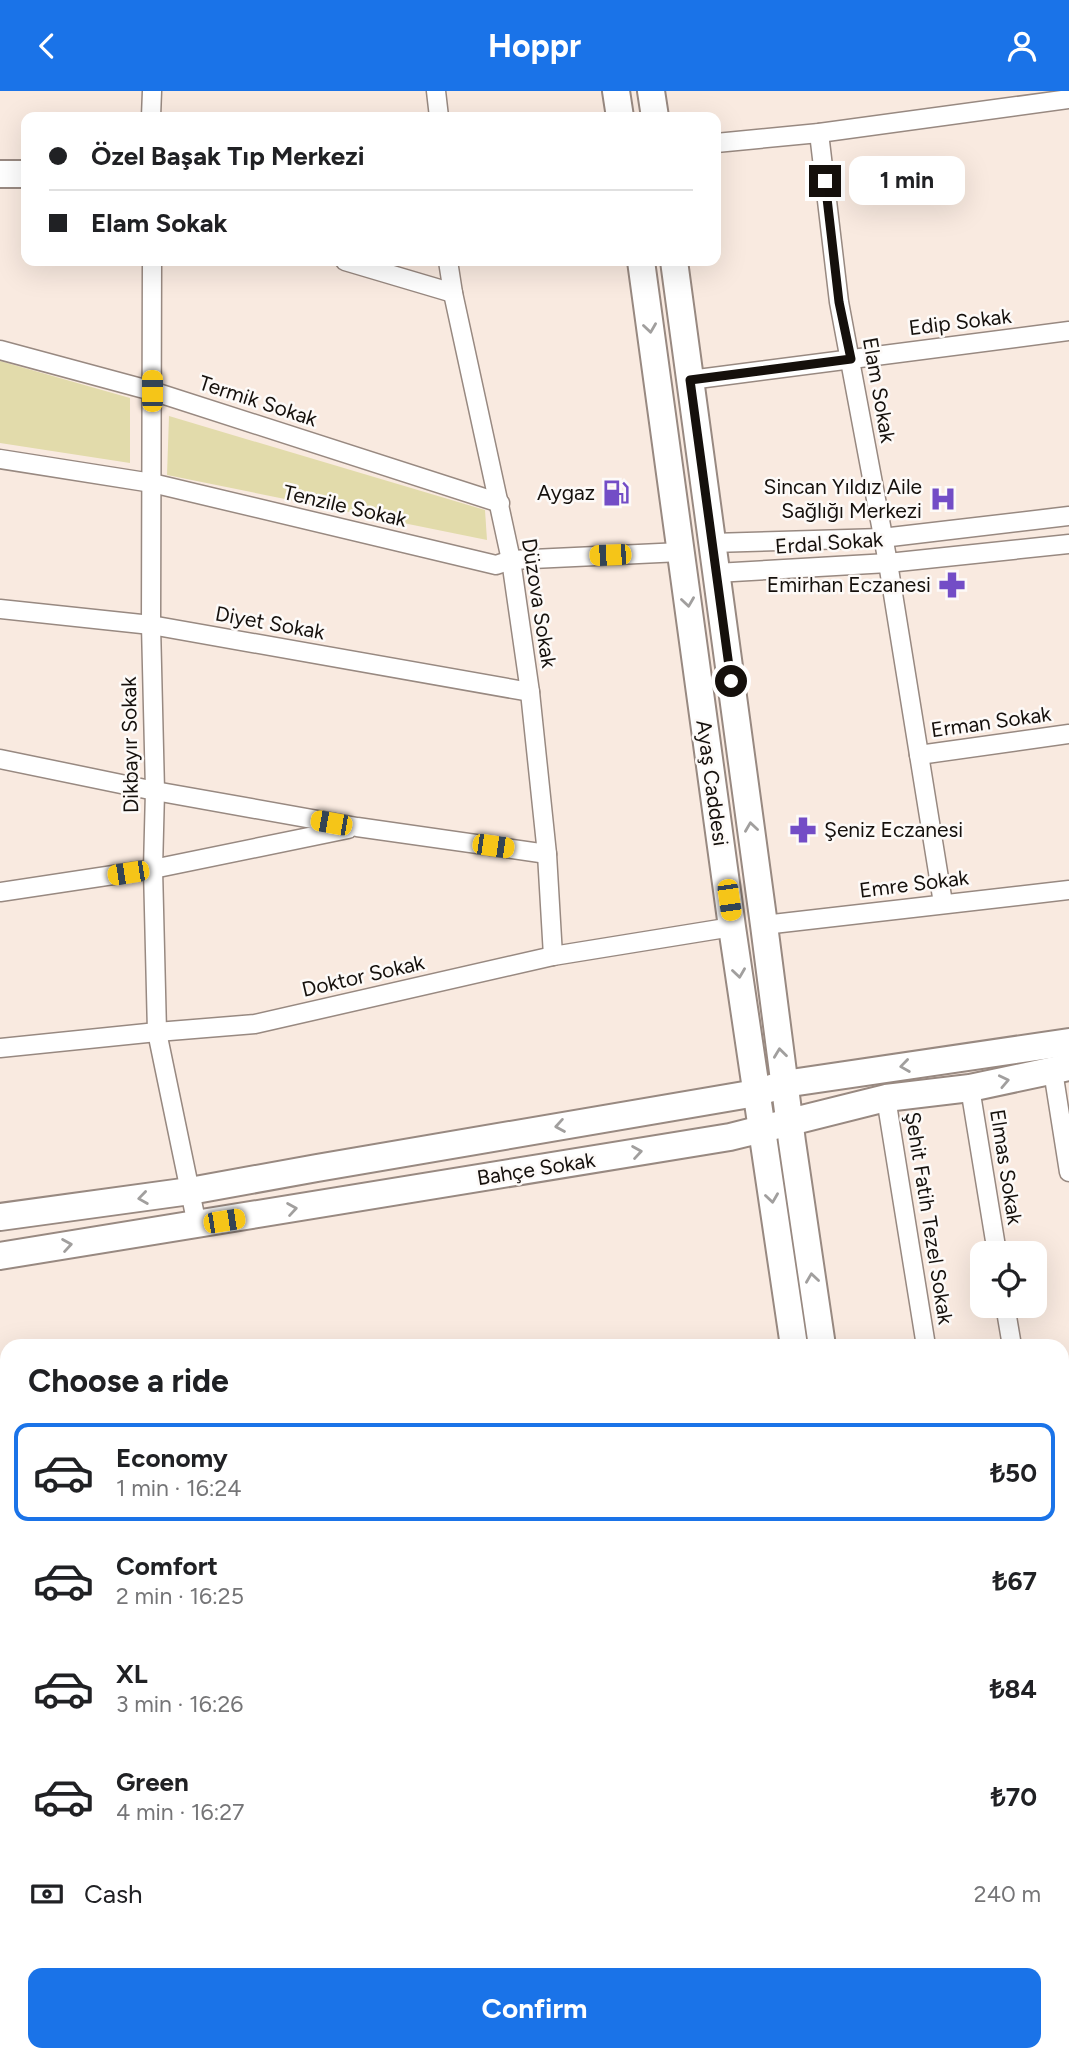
<!DOCTYPE html>
<meta charset="utf-8">
<style>
:root{--surface:#fff;--page:#f6f6f6;--text:#202124;--muted:#757577;--line:#e0e0e0;--accent:#1a73e8}
body{margin:0;font-family:Figtree,sans-serif;background:var(--page);color:var(--text);height:100vh;display:flex;flex-direction:column;font-size:26px;white-space:nowrap}
*{box-sizing:border-box;margin:0}
p{font-size:23px;color:var(--muted)}
.icon{flex:none;width:38px;height:38px;fill:none;stroke:currentColor;stroke-width:2;stroke-linecap:round;stroke-linejoin:round}
.map{position:relative;flex:1;overflow:hidden}
.drawer{position:absolute;left:0px;top:1248px;width:1069px;height:723px;display:flex;flex-direction:column;background:var(--surface);border-radius:21px 21px 0 0;box-shadow:0 7px 28px #0002}
.drawer>*{flex:none}
.banner{position:absolute;left:21px;top:21px;width:700px;height:154px;border-radius:14px;box-shadow:0 7px 28px #0002;display:grid;align-content:center;height:154px;padding:0 28px;background:var(--surface)}
.controls{position:absolute;left:970px;top:1150px;display:grid;gap:14px}
.controls a{display:grid;place-items:center;width:77px;height:77px;border-radius:14px;background:var(--surface);box-shadow:0 7px 28px #0002;font-size:35px}
.end{position:absolute;width:32px;height:32px;margin:-16px;border:9px solid #15100c;background:#fff;box-shadow:0 0 0 4px #fff}
.from{border-radius:50%}
.bubble{position:absolute;height:49px;border-radius:14px;background:var(--surface);box-shadow:0 7px 28px #0002;font-size:23px;font-weight:700;line-height:49px;text-align:center}
.car{position:absolute;width:21px;height:42px;margin:-21px -10px;border-radius:9px;box-shadow:0 0 5px 2px #0007;background:linear-gradient(#f5c518 24%,#345 0 40%,#f5c518 0 76%,#345 0 86%,#f5c518 0)}
.banner b{display:flex;align-items:center;gap:24px;height:66px;font-size:26px}
.banner b+b{border-top:2px solid var(--line)}
.banner i{width:18px;height:18px;background:var(--text)}
ul{padding:0;list-style:none}
li{display:flex;align-items:center;gap:21px;height:98px;margin:0 14px 10px;padding:0 14px;border:4px solid transparent;border-radius:14px}
li div{flex:1}
li b{display:block;font-size:26px}
li em{font-style:normal;font-weight:700}
li.on{border-color:var(--accent)}
li>.icon{width:63px;height:63px;stroke-width:1.5}
h2{padding:0 28px;font-size:32px;line-height:84px}
.pay{display:flex;align-items:center;gap:18px;height:77px;padding:0 28px;font-size:26px}
.pay p{margin-inline-start:auto}
.action{display:flex;gap:14px;margin-top:auto;padding:14px 28px}
.action a{flex:1;height:80px;border-radius:14px;background:var(--accent);color:#fff;font-size:28px;font-weight:700;line-height:80px;text-align:center}
header{display:flex;justify-content:space-between;align-items:center;height:91px;padding:0 28px;background:var(--accent);color:#fff;font-size:32px;font-weight:700}
.map>svg:first-child{display:block}
</style>
<header><svg class="icon" aria-label="back" viewBox="0 0 24 24"><path d="M15 5l-7 7 7 7"/></svg>Hoppr<svg class="icon" aria-label="person" viewBox="0 0 24 24"><circle cx="12" cy="8" r="4"/><path d="M4 21q1-7 8-7t8 7"/></svg></header>
<div class="map">
<svg width="1069" height="1970" viewBox="0 0 1069 1970">
<rect width="100%" height="100%" fill="#f9eae0"/>
<!-- green -->
<g fill="#e2dbab">
<path d="M0 270 130 307V372L0 352Z"/>
<path d="M169 325 485 419 487 449 167 384Z"/>
<path d="M0 1526 7 1530V1796L0 1794Z"/>
<path d="M487 1964H712L710 1970H506Z"/>
</g>
<g fill="none" stroke-linecap="round" stroke-linejoin="round">
<!-- street casing -->
<g stroke="#988981" stroke-width="21">
<g id="street">
<path d="M436 0 439 26"/>
<path d="M151 26 152 0"/>
<path d="M819 42 839 211 888 472 943 812"/>
<path d="M716 52 819 42 1069 8"/>
<path d="M152 170 151 534 155 700 153 778 157 941 197 1134"/>
<path d="M345 170 453 202"/>
<path d="M448 170 453 202 511 469 530 601 547 763 553 865"/>
<path d="M0 259 152 300 500 412"/>
<path d="M690 289 1069 240"/>
<path d="M0 368 152 392 496 474 511 469 681 461"/>
<path d="M712 452 882 447 1069 425"/>
<path d="M716 482 888 472 1069 453"/>
<path d="M0 518 151 534 530 601"/>
<path d="M919 664 1069 643"/>
<path d="M0 668 155 700 357 736 547 763"/>
<path d="M0 801 153 778 348 738"/>
<path d="M764 834 1069 799"/>
<path d="M0 957 157 941 255 933 553 865 732 836"/>
<path d="M1053 980 1069 1081"/>
<path d="M970 997 997 1162"/>
<path d="M886 1007 926 1255"/>
<path d="M1005 1214 1012 1255"/>
<path d="M1062 1303 1069 1302"/>
<path d="M1062 1559 1069 1557"/>
<path d="M1062 1874 1069 1852"/>
<path d="M1032 1970 1034 1964"/>
</g>
</g>
<!-- secondary casing -->
<g stroke="#988981" stroke-width="30">
<g id="secondary">
<path d="M616 0 620 26"/>
<path d="M651 0 655 26"/>
<path d="M0 83H26"/>
<path d="M641 170 732 836 794 1255"/>
<path d="M674 170 764 834 792 1051 822 1255"/>
<path d="M0 1126 190 1100 317 1077 756 1002 784 993 1069 951"/>
<path d="M0 1165 730 1046 886 1007 970 997 1069 976"/>
<path d="M0 1465 7 1471"/>
<path d="M0 1498 7 1504"/>
<path d="M1062 1778 1069 1780"/>
<path d="M1062 1818 1069 1819"/>
<path d="M0 1854 7 1851"/>
<path d="M732 1970 735 1964"/>
<path d="M785 1970 787 1964"/>
</g>
</g>
<!-- street -->
<use href="#street" stroke="#fff" stroke-width="18"/>
<!-- secondary -->
<use href="#secondary" stroke="#fff" stroke-width="26"/>
<!-- rail -->
<g stroke="#847a74" stroke-width="5" stroke-dasharray="12 12" stroke-linecap="butt">
<path d="M0 1809 7 1812"/>
<path d="M0 1822 7 1825"/>
<path d="M0 1835 7 1838"/>
<path d="M0 1848 7 1850"/>
<path d="M348 1964 368 1970"/>
<path d="M387 1964 406 1970"/>
<path d="M426 1964 446 1970"/>
<path d="M466 1964 486 1970"/>
</g>
<!-- secondary-bridge casing -->
<g stroke="#988981" stroke-width="30" stroke-linecap="butt">
<path id="secondary-bridge" d="M0 1825 7 1822"/>
</g>
<!-- secondary-bridge -->
<use href="#secondary-bridge" stroke="#fff" stroke-width="26"/>
</g>
<!-- one-way arrows -->
<defs><path id="oneway-chevron" d="M-2-3.5L2.5 0L-2 3.5" fill="none" stroke-width="1.6" stroke-linecap="round" stroke-linejoin="round" transform="scale(1.75)"/></defs>
<g stroke="#a19f9e">
<use href="#oneway-chevron" transform="translate(650 237) rotate(82)"/>
<use href="#oneway-chevron" transform="translate(688 511) rotate(82)"/>
<use href="#oneway-chevron" transform="translate(751 736) rotate(-98)"/>
<use href="#oneway-chevron" transform="translate(739 882) rotate(82)"/>
<use href="#oneway-chevron" transform="translate(780 962) rotate(-97)"/>
<use href="#oneway-chevron" transform="translate(905 975) rotate(172)"/>
<use href="#oneway-chevron" transform="translate(1004 990) rotate(-12)"/>
<use href="#oneway-chevron" transform="translate(560 1035) rotate(170)"/>
<use href="#oneway-chevron" transform="translate(637 1061) rotate(-9)"/>
<use href="#oneway-chevron" transform="translate(143 1107) rotate(172)"/>
<use href="#oneway-chevron" transform="translate(772 1107) rotate(82)"/>
<use href="#oneway-chevron" transform="translate(292 1118) rotate(-9)"/>
<use href="#oneway-chevron" transform="translate(67 1154) rotate(-9)"/>
<use href="#oneway-chevron" transform="translate(812 1187) rotate(-98)"/>
</g>
<g fill="none" stroke-linecap="round" stroke-linejoin="round">
<!-- route -->
<path stroke="#15100c" stroke-width="9" d="M731 590 690 289 851 268 839 211 825 90"/>
</g>
<!-- icons -->
<defs>
<g id="fuel-bare" transform="scale(2.1)"><path d="M-5.5-6h7V0h2V4h1.3V-2.5L3-4.5l.8-.8L6-3V5H2.5V1h-1V6h-7ZM-4.2-4.7v3.2H.2V-4.7Z" fill="#734dc6" stroke="#fdfaf8" stroke-width="2.5" paint-order="stroke"/></g>
<g id="hospital-bare" transform="scale(2.1)"><path d="M-5-5h3v3.5h4V-5h3V5h-3V1.5h-4V5h-3Z" fill="#734dc6" stroke="#fdfaf8" stroke-width="2.5" paint-order="stroke"/></g>
<g id="pharmacy-bare" transform="scale(2.1)"><path d="M-2-6h4v4h4v4h-4v4h-4v-4h-4v-4h4Z" fill="#734dc6" stroke="#fdfaf8" stroke-width="2.5" paint-order="stroke"/></g>
</defs>
<g fill-rule="evenodd">
<use href="#fuel-bare" x="616" y="402"/>
<use href="#hospital-bare" x="943" y="408"/>
<use href="#pharmacy-bare" x="952" y="494"/>
<use href="#pharmacy-bare" x="803" y="739"/>
</g>
<g text-anchor="middle" stroke-width="5" stroke-linejoin="round" paint-order="stroke">
<!-- street labels -->
<g font-size="21" fill="#15100c" stroke="#fdfaf8">
<text transform="translate(960 231) rotate(-7)" y="7">Edip Sokak</text>
<text transform="translate(879 299) rotate(80)" y="7">Elam Sokak</text>
<text transform="translate(258 310) rotate(18)" y="7">Termik Sokak</text>
<text transform="translate(345 415) rotate(13)" y="7">Tenzile Sokak</text>
<text transform="translate(829 452) rotate(-4)" y="7">Erdal Sokak</text>
<text transform="translate(539 512) rotate(81)" y="7">Düzova Sokak</text>
<text transform="translate(270 532) rotate(10)" y="7">Diyet Sokak</text>
<text transform="translate(991 631) rotate(-8)" y="7">Erman Sokak</text>
<text transform="translate(130 654) rotate(-91)" y="7">Dikbayır Sokak</text>
<text transform="translate(712 692) rotate(82)" y="7">Ayaş Caddesi</text>
<text transform="translate(914 793) rotate(-7)" y="7">Emre Sokak</text>
<text transform="translate(363 885) rotate(-13)" y="7">Doktor Sokak</text>
<text transform="translate(1006 1076) rotate(81)" y="7">Elmas Sokak</text>
<text transform="translate(536 1078) rotate(-9)" y="7">Bahçe Sokak</text>
<text transform="translate(929 1127) rotate(81)" y="7">Şehit Fatih Tezel Sokak</text>
</g>
<!-- poi labels -->
<g font-size="21" fill="#15100c" stroke="#fdfaf8" text-anchor="end">
<text x="922" y="403">Sincan Yıldız Aile<tspan x="922" dy="24">Sağlığı Merkezi</tspan></text>
<text x="595" y="409">Aygaz</text>
<text x="931" y="501">Emirhan Eczanesi</text>
<text x="824" y="746" text-anchor="start">Şeniz Eczanesi</text>
</g>
</g>
</svg>
<div class="controls">
<a><svg class="icon" aria-label="locate" viewBox="0 0 24 24"><circle cx="12" cy="12" r="6"/><path d="M12 2v4M12 18v4M2 12h4M18 12h4"/></svg></a>
</div>
<i class="end from" style="left:731px;top:590px"></i>
<i class="end" style="left:825px;top:90px"></i>
<div class="bubble" style="left:849px;top:65px;width:116px">1 min</div>
<i class="car" style="left:152px;top:300px;rotate:0deg"></i>
<i class="car" style="left:610px;top:464px;rotate:268deg"></i>
<i class="car" style="left:331px;top:732px;rotate:280deg"></i>
<i class="car" style="left:493px;top:755px;rotate:98deg"></i>
<i class="car" style="left:128px;top:782px;rotate:261deg"></i>
<i class="car" style="left:729px;top:809px;rotate:172deg"></i>
<i class="car" style="left:224px;top:1130px;rotate:81deg"></i>
<div class="banner">
<b><i class="from"></i>Özel Başak Tıp Merkezi</b>
<b><i></i>Elam Sokak</b>
</div>
<section class="drawer">
<h2>Choose a ride</h2>
<ul>
<li class="on"><svg class="icon" aria-label="car" viewBox="0 0 24 24"><path d="M5 17H2v-5l4-1 3-4h7l3 4 3 1v5h-3M9 17h6M6 11h13"/><circle cx="7" cy="17" r="2"/><circle cx="17" cy="17" r="2"/></svg><div><b>Economy</b><p>1 min · 16:24</p></div><em>₺50</em></li>
<li><svg class="icon" aria-label="car" viewBox="0 0 24 24"><path d="M5 17H2v-5l4-1 3-4h7l3 4 3 1v5h-3M9 17h6M6 11h13"/><circle cx="7" cy="17" r="2"/><circle cx="17" cy="17" r="2"/></svg><div><b>Comfort</b><p>2 min · 16:25</p></div><em>₺67</em></li>
<li><svg class="icon" aria-label="car" viewBox="0 0 24 24"><path d="M5 17H2v-5l4-1 3-4h7l3 4 3 1v5h-3M9 17h6M6 11h13"/><circle cx="7" cy="17" r="2"/><circle cx="17" cy="17" r="2"/></svg><div><b>XL</b><p>3 min · 16:26</p></div><em>₺84</em></li>
<li><svg class="icon" aria-label="car" viewBox="0 0 24 24"><path d="M5 17H2v-5l4-1 3-4h7l3 4 3 1v5h-3M9 17h6M6 11h13"/><circle cx="7" cy="17" r="2"/><circle cx="17" cy="17" r="2"/></svg><div><b>Green</b><p>4 min · 16:27</p></div><em>₺70</em></li>
</ul>
<div class="pay"><svg class="icon" aria-label="cash" viewBox="0 0 24 24"><path d="M3 7h18v10H3z"/><circle cx="12" cy="12" r="2"/></svg>Cash<p>240 m</p></div>
<div class="action"><a>Confirm</a></div>
</section>
</div>
